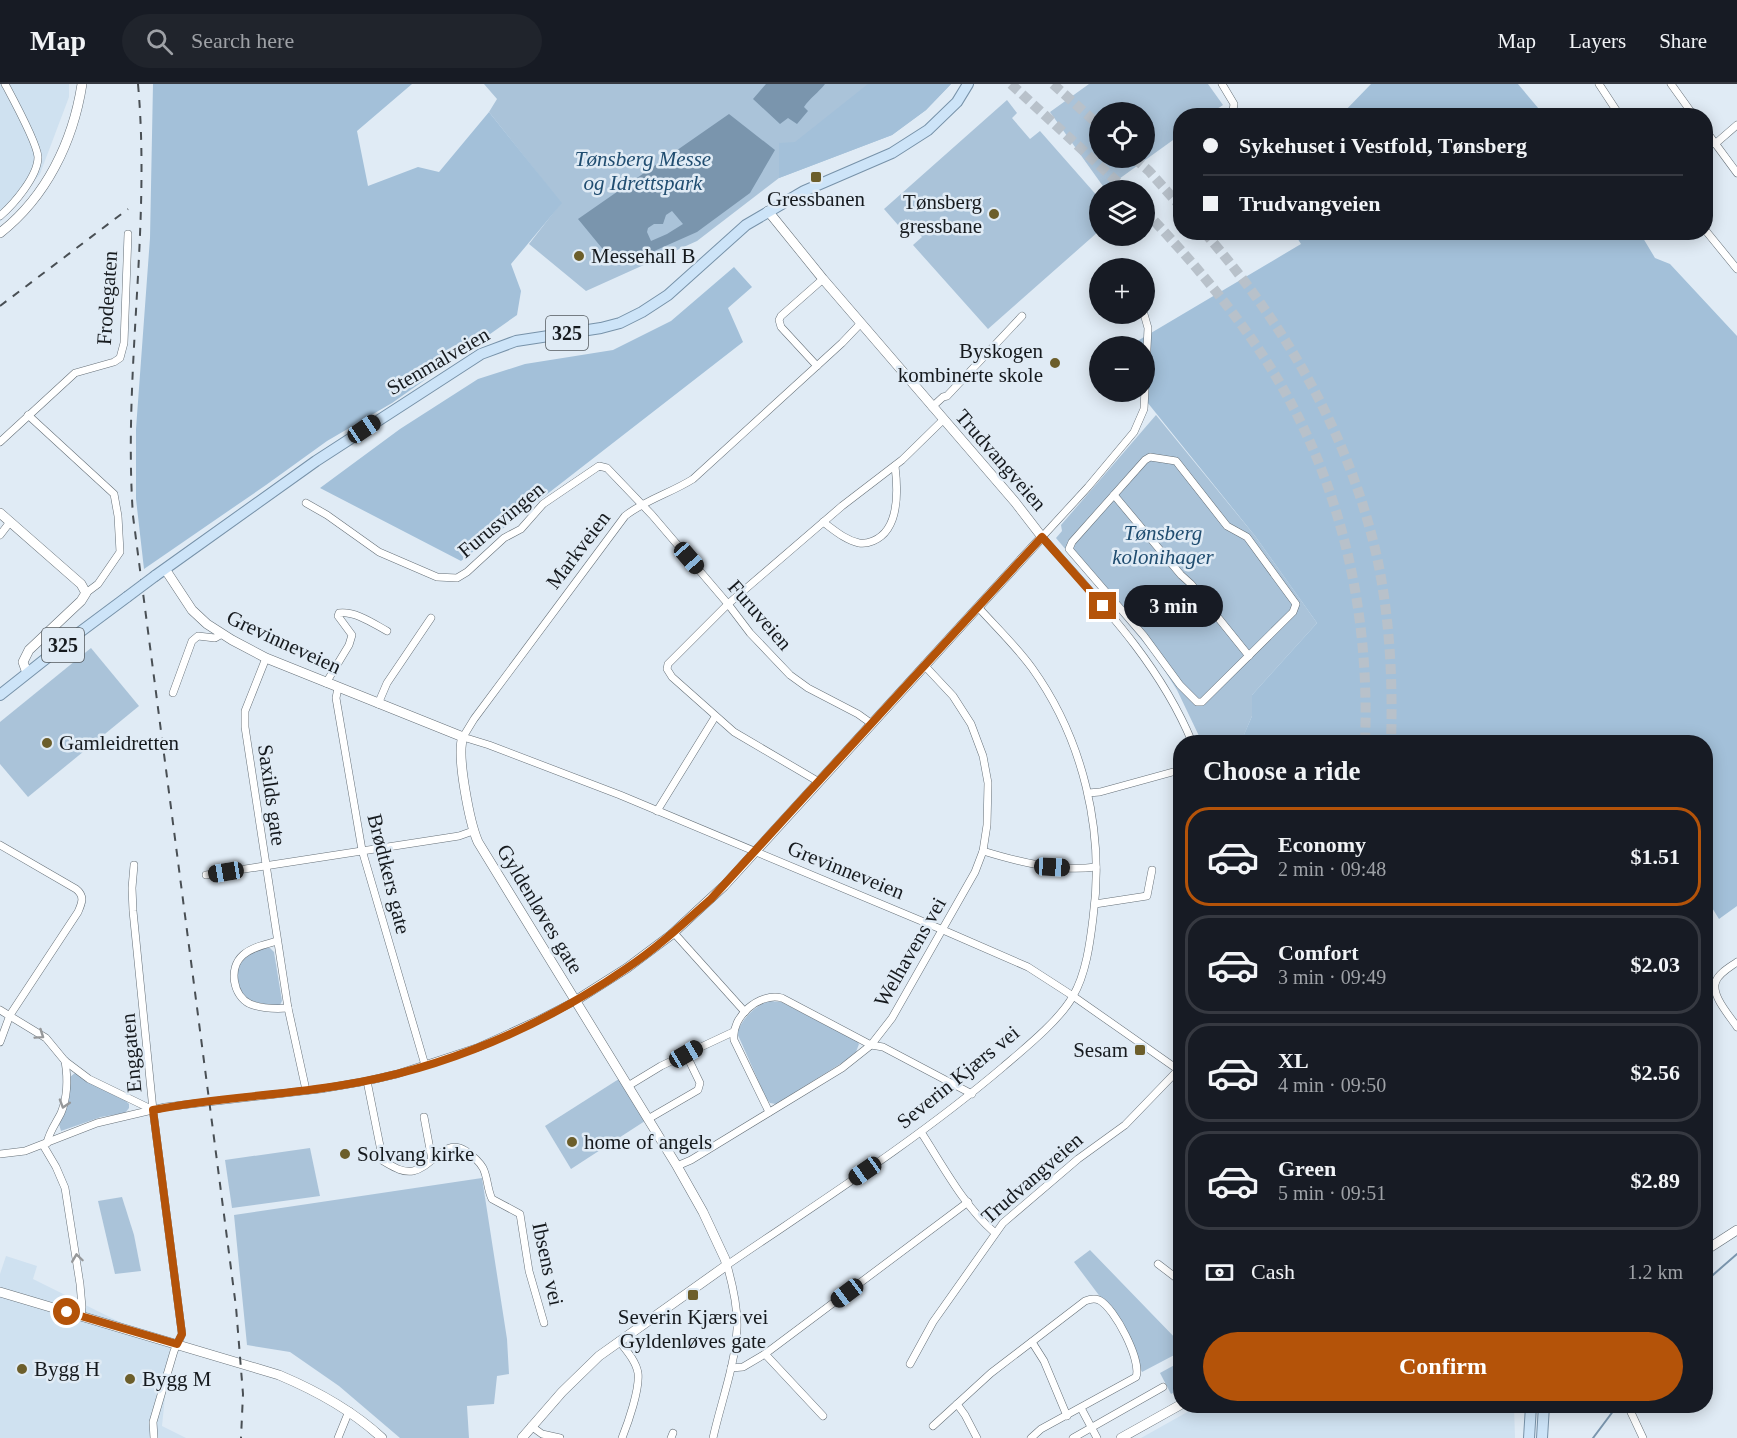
<!DOCTYPE html>
<meta charset="utf-8">
<style>
:root{--surface:#171b24;--page:#20242c;--text:#f1f3f6;--muted:#9ea1a6;--line:#363941;--accent:#b45309}
body{margin:0;font-family:Georgia,serif;background:var(--page);color:var(--text);height:100vh;display:flex;flex-direction:column;font-size:22px;white-space:nowrap}
*{box-sizing:border-box;margin:0}
p{font-size:20px;color:var(--muted)}
.icon{flex:none;width:33px;height:33px;fill:none;stroke:currentColor;stroke-width:2;stroke-linecap:round;stroke-linejoin:round}
.map{position:relative;flex:1;overflow:hidden}
.details{position:absolute;left:1173px;top:651px;width:540px;height:678px;display:flex;flex-direction:column;background:var(--surface);border-radius:24px;box-shadow:0 3px 15px #0003}
.details>*{flex:none}
.hud{position:absolute;left:1173px;top:24px;width:540px;height:132px;border-radius:24px;box-shadow:0 3px 15px #0003;display:grid;align-content:center;height:132px;padding:0 30px;background:var(--surface)}
.buttons{position:absolute;left:1089px;top:18px;display:grid;gap:12px}
.buttons a{display:grid;place-items:center;width:66px;height:66px;border-radius:50%;background:var(--surface);box-shadow:0 3px 15px #0003;font-size:30px}
.end{position:absolute;width:27px;height:27px;margin:-14px;border:8px solid #b45309;background:#fff;box-shadow:0 0 0 3px #fff}
.from{border-radius:50%}
.bubble{position:absolute;height:42px;border-radius:21px;background:var(--surface);box-shadow:0 3px 15px #0003;font-size:20px;font-weight:700;line-height:42px;text-align:center}
.car{position:absolute;width:18px;height:36px;margin:-18px -9px;border-radius:8px;box-shadow:0 0 4px 2px #0007;background:linear-gradient(#222 24%,#8ab4d8 0 40%,#222 0 76%,#8ab4d8 0 86%,#222 0)}
.hud b{display:flex;align-items:center;gap:21px;height:57px;font-size:22px}
.hud b+b{border-top:2px solid var(--line)}
.hud i{width:15px;height:15px;background:var(--text)}
ul{padding:0;list-style:none}
li{display:flex;align-items:center;gap:18px;height:99px;margin:0 12px 9px;padding:0 18px;border:3px solid var(--line);border-radius:24px}
li div{flex:1}
li b{display:block;font-size:22px}
li em{font-style:normal;font-weight:700}
li.current{border-color:var(--accent)}
li>.icon{width:54px;height:54px;stroke-width:1.5}
h2{padding:0 30px;font-size:27px;line-height:72px}
.pay{display:flex;align-items:center;gap:15px;height:66px;padding:0 30px;font-size:22px}
.pay p{margin-inline-start:auto}
.cta{display:flex;gap:12px;margin-top:auto;padding:12px 30px}
.cta a{flex:1;height:69px;border-radius:36px;background:var(--accent);color:#fff;font-size:24px;font-weight:700;line-height:69px;text-align:center}
header{display:flex;align-items:center;gap:36px;box-sizing:border-box;height:84px;padding:0 30px;background:var(--surface);border-bottom:2px solid var(--line)}
header strong{font-size:28px}
nav{display:flex;gap:33px;margin-inline-start:auto;font-size:21px}
.search{width:420px;height:54px;background:var(--page);display:flex;align-items:center;gap:15px;box-sizing:border-box;padding:0 21px;border-radius:33px;color:var(--muted);font-size:22px}
.map>svg:first-child{display:block}
</style>
<header>
<strong>Map</strong>
<div class="search"><svg class="icon" aria-label="search" viewBox="0 0 24 24"><circle cx="10" cy="10" r="6"/><path d="M15 15l6 6"/></svg>Search here</div>
<nav><a>Map</a><a>Layers</a><a>Share</a></nav>
</header>
<div class="map">
<svg width="1737" height="1354" viewBox="0 0 1737 1354">
<rect width="100%" height="100%" fill="#e0ebf5"/>
<!-- built -->
<g fill="#cfe1f0">
<path d="M0 0H69V13L40 90 0 138Z"/>
<path d="M6 1172 37 1182 33 1195 170 1263 162 1342 186 1354H0V1190Z"/>
<path d="M1198 1322H1514L1515 1354H1141Z"/>
</g>
<!-- green -->
<g fill="#aac3d9" fill-rule="evenodd">
<path d="M484 0H951L926 26 892 51 779 94 697 157 586 207 529 160 561 119 489 28 497 15Z"/>
<path d="M1089 0H1208L1223 21 1208 31 1180 32V51L1105 105 1050 28ZM1100 28H1144V74H1100Z"/>
<path d="M1007 16 1017 29 1012 34 1030 55 1040 47 1099 114V147L988 245 913 161 922 153 906 135 898 141 884 125Z"/>
<path d="M1156 331 1255 452 1317 539 1252 611V632L1241 658H1209L1200 654 1177 606 1156 573 1056 454 1062 447 1061 441Z"/>
<path d="M91 564 139 622 28 713 0 680V638Z"/>
<path d="M265 864H270L274 868 282 917 279 923 246 916C229 889 236 874 265 864Z"/>
<path d="M769 917 781 918 857 957 859 960 856 968 845 977 776 1020 770 1019 766 1014 737 949C742 935 754 922 769 917Z"/>
<path d="M75 989 124 1015 129 1020V1024L125 1029 101 1033 61 1047 59 1040 69 1015 70 993Z"/>
<path d="M622 993 648 1035 571 1085 545 1042Z"/>
<path d="M310 1064 320 1112 232 1124 225 1076Z"/>
<path d="M482 1094 507 1255 509 1290 497 1292 494 1320 467 1322 469 1354H400L339 1302 290 1268 247 1261 234 1131Z"/>
<path d="M122 1113 134 1151 141 1187 115 1190 98 1117Z"/>
<path d="M1090 1166 1180 1259V1268L1142 1288 1101 1214 1074 1178Z"/>
<path d="M1180 1278V1305L1171 1310 1160 1289Z"/>
</g>
<!-- forest -->
<g fill="#a3c0d9">
<path d="M153 0H412L357 47 368 102 418 83 439 88 489 28 562 119 511 180 521 207 517 231 392 319 327 357 266 401 144 485 136 415V345L150 154Z"/>
<path d="M868 0H951L926 26 892 51 779 94V59L795 58Z"/>
<path d="M1371 0H1518L1544 31H1341Z"/>
<path d="M1294 149H1640L1655 174 1670 180 1737 252V822L1719 835 1706 814V658H1244L1243 653 1252 632V611L1317 539 1255 452 1139 308H1144V262H1129L1301 160Z"/>
<path d="M734 183 752 203 728 224 743 258 461 477 320 404 400 345 478 295 525 280 613 266 671 237Z"/>
</g>
<!-- water -->
<g fill="#7a95ad" fill-rule="evenodd">
<path d="M766 0H825C819 8 809 15 804 23L808 27 797 40 788 34 780 40 753 15Z"/>
<path d="M729 30 775 66 750 109 697 148 652 168 615 180 578 135ZM672 127 683 140 667 150 651 157 647 148 648 144 654 140H663L666 131Z"/>
</g>
<g fill="none" stroke-linecap="round" stroke-linejoin="round">
<!-- stream -->
<g stroke="#7a95ad" stroke-width="2">
<path d="M1706 1197 1737 1170"/>
<path d="M1593 1354 1617 1322"/>
</g>
<!-- primary-tunnel -->
<g stroke="#b8c1ca" stroke-width="10" stroke-dasharray="10 5" stroke-linecap="butt">
<path d="M1011 0 1126 106"/>
<path d="M1053 0 1100 42"/>
<path d="M1134 74 1149 87 1180 122"/>
<path d="M1144 126C1195 180 1244 237 1281 301 1344 410 1370 534 1365 658"/>
<path d="M1204 148C1286 241 1352 356 1378 478 1390 537 1393 598 1391 658"/>
</g>
<!-- street casing -->
<g stroke="#667078" stroke-width="8">
<g id="street">
<path d="M1222 0 1234 20 1233 26 1229 32"/>
<path d="M1599 0 1620 32"/>
<path d="M1671 0 1694 32"/>
<path d="M1706 47 1737 89"/>
<path d="M1715 60 1737 41"/>
<path d="M0 132C14 120 38 92 38 73 37 59 13 15 5 0"/>
<path d="M1706 147 1737 185"/>
<path d="M1144 230 1148 244 1144 325 1134 348 1088 403 1042 453C1099 517 1159 578 1192 658"/>
<path d="M861 239 842 259 693 395C671 409 645 416 625 432L474 635 463 653 489 661 620 711 943 846 1028 883 1073 912 1180 987"/>
<path d="M817 282 781 243 779 236 781 232 823 195"/>
<path d="M932 323 943 313 947 312 1022 232"/>
<path d="M28 331 114 410 118 432 120 468 98 500 86 509"/>
<path d="M0 358 75 289 114 278 120 274 124 259 128 150"/>
<path d="M1150 373 1176 377 1227 442 1247 453 1296 520 1293 528 1202 618H1197L1180 601 1144 552 1069 465 1072 458 1145 376Z"/>
<path d="M1114 411 1181 491 1191 500 1249 572"/>
<path d="M306 419 327 431 379 468 437 493 457 494 467 488 504 454 521 445 543 420 599 382 607 384 652 431 728 520 750 549 790 591 808 604 858 630 872 640"/>
<path d="M823 438C834 446 845 456 859 459 864 460 868 459 873 457 900 446 898 406 895 382"/>
<path d="M0 451 10 438"/>
<path d="M266 574 245 627V643L288 924 306 1006"/>
<path d="M326 599 349 561 352 551 338 532 339 529C356 527 374 540 387 547"/>
<path d="M338 604 336 614 362 766 425 981"/>
<path d="M173 609 192 557 198 552 215 554 222 550"/>
<path d="M378 620 387 599 431 534"/>
<path d="M819 698 734 648 672 593 667 585 668 580 728 520 842 422 902 376 943 336"/>
<path d="M1088 709 1100 708 1180 686"/>
<path d="M657 727 715 633"/>
<path d="M983 767C1019 778 1058 788 1096 783"/>
<path d="M134 781 132 804 133 827 153 1026 182 1250 174 1267 153 1338 154 1354"/>
<path d="M206 791 459 752 473 747"/>
<path d="M1095 820 1147 812 1152 786"/>
<path d="M674 849 745 928"/>
<path d="M277 857C266 860 252 863 243 871 228 884 233 912 250 920 261 924 276 925 288 924"/>
<path d="M1737 878C1730 883 1719 889 1716 897 1710 911 1730 932 1737 943"/>
<path d="M0 926 46 954 65 977 89 995 153 1026"/>
<path d="M0 958 10 931 78 828C82 819 85 812 76 805L0 761"/>
<path d="M686 970 733 948"/>
<path d="M367 997 383 1077C392 1082 402 1089 413 1087 433 1083 444 1053 466 1067 473 1072 479 1077 483 1084 488 1094 487 1105 492 1115L520 1130 529 1187 544 1239"/>
<path d="M628 1002 661 982 686 970 700 999 698 1006 648 1035"/>
<path d="M769 1028 734 956C731 933 759 908 782 914L871 961 883 963 972 1010"/>
<path d="M424 1033 432 1076"/>
<path d="M921 1048C943 1082 964 1122 994 1148"/>
<path d="M47 1059C49 1048 56 1039 61 1029 68 1012 68 995 65 977"/>
<path d="M43 1061 56 1083 65 1104 80 1200 82 1223 81 1232"/>
<path d="M0 1070 25 1067 97 1039 165 1023 321 1005 367 997 397 990 479 963 538 936 575 917"/>
<path d="M677 1082 691 1076 842 984 871 961 892 934 975 788 983 767 987 741 988 699 983 672 971 640 953 612 924 581"/>
<path d="M1158 1180 1179 1196 1180 1203"/>
<path d="M619 1257C626 1266 636 1277 638 1289 640 1305 628 1339 622 1354"/>
<path d="M1032 1258 1044 1277 1067 1332"/>
<path d="M765 1270 823 1332"/>
<path d="M910 1280 933 1238 1003 1139 1078 1075 1125 1041 1180 984"/>
<path d="M731 1284 743 1283 765 1270 968 1118"/>
<path d="M957 1320 965 1331 977 1354"/>
<path d="M1628 1322 1643 1354"/>
<path d="M1081 1324 1097 1354"/>
<path d="M531 1342 542 1350 560 1354"/>
<path d="M933 1342 991 1289 1085 1217C1090 1215 1094 1214 1099 1216 1115 1224 1142 1277 1136 1293L1041 1345 1031 1354"/>
<path d="M338 1354 349 1327"/>
<path d="M671 1354 673 1349"/>
<path d="M713 1354C721 1318 735 1282 737 1245 738 1223 733 1202 727 1181 821 1117 917 1056 1003 983 1024 965 1060 936 1073 912 1086 890 1090 859 1093 834 1105 747 1083 655 1032 584 1016 562 996 543 978 523"/>
<path d="M1073 1354 1163 1303"/>
</g>
</g>
<!-- secondary casing -->
<g stroke="#667078" stroke-width="10">
<g id="secondary">
<path d="M0 149C46 113 73 58 82 0"/>
<path d="M0 429 81 500 86 509 81 517 29 566 23 578 27 589"/>
<path d="M165 485 192 526 207 540 232 556 266 574 463 653C456 671 470 740 478 758L677 1082 703 1128 725 1175 727 1181 599 1272 562 1308 522 1354"/>
<path d="M575 917 627 884 671 851 724 802 1042 453 1015 418 823 195 768 127"/>
<path d="M1706 1166 1737 1146"/>
<path d="M0 1208 279 1291C317 1307 352 1326 382 1354"/>
<path d="M1121 1354 1180 1321"/>
</g>
</g>
<!-- primary casing -->
<g stroke="#7792a9" stroke-width="12">
<g id="primary">
<path d="M155 492 316 377 481 270 516 257 601 244 620 239 642 228 668 211 746 141 804 107 892 69 928 46 957 18 968 0"/>
<path d="M0 611 72 554 127 513"/>
<path d="M1529 1354 1531 1322"/>
<path d="M1542 1354 1544 1322"/>
</g>
</g>
<!-- street -->
<use href="#street" stroke="#fff" stroke-width="7"/>
<!-- secondary -->
<use href="#secondary" stroke="#fff" stroke-width="9"/>
<!-- primary -->
<use href="#primary" stroke="#cde4f8" stroke-width="10"/>
<!-- rail -->
<g stroke="#494f54" stroke-width="2" stroke-dasharray="8 8" stroke-linecap="butt">
<path d="M138 0C151 144 123 288 133 432L236 1223 243 1310 241 1354"/>
<path d="M0 222 128 125"/>
</g>
<!-- primary-bridge casing -->
<g stroke="#7792a9" stroke-width="12" stroke-linecap="butt">
<path id="primary-bridge" d="M127 513 155 492"/>
</g>
<!-- primary-bridge -->
<use href="#primary-bridge" stroke="#cde4f8" stroke-width="10"/>
</g>
<!-- one-way arrows -->
<defs><path id="oneway-chevron" d="M-2-3.5L2.5 0L-2 3.5" fill="none" stroke-width="1.6" stroke-linecap="round" stroke-linejoin="round" transform="scale(1.5)"/></defs>
<g stroke="#96989a">
<use href="#oneway-chevron" transform="translate(40 951) rotate(34)"/>
<use href="#oneway-chevron" transform="translate(64 1020) rotate(107)"/>
<use href="#oneway-chevron" transform="translate(77 1174) rotate(-98)"/>
</g>
<g fill="none" stroke-linecap="round" stroke-linejoin="round">
<!-- route -->
<path stroke="#b45309" stroke-width="8" d="M67 1228 177 1260 182 1250 153 1026C215 1013 280 1012 343 1001 444 985 543 942 627 884 657 864 684 839 711 815L1042 453 1103 522"/>
</g>
<!-- markers -->
<g fill="#6c5e2b" stroke="#e0ebf5" stroke-width="2">
<rect x="810" y="87" width="12" height="12" rx="3"/>
<circle cx="994" cy="130" r="6"/>
<circle cx="579" cy="172" r="6"/>
<circle cx="1055" cy="279" r="6"/>
<circle cx="47" cy="659" r="6"/>
<rect x="1134" y="960" width="12" height="12" rx="3"/>
<circle cx="572" cy="1058" r="6"/>
<circle cx="345" cy="1070" r="6"/>
<rect x="687" y="1205" width="12" height="12" rx="3"/>
<circle cx="22" cy="1285" r="6"/>
<circle cx="130" cy="1295" r="6"/>
</g>
<g text-anchor="middle" stroke-width="5" stroke-linejoin="round" paint-order="stroke">
<!-- shield labels -->
<g fill="#e0ebf5" stroke="#53595e" stroke-width="1.5">
<rect x="546" y="232" width="42" height="34" rx="4.5"/>
<rect x="42" y="544" width="42" height="34" rx="4.5"/>
</g>
<g font-size="20" font-weight="bold" fill="#161a1e">
<text x="567" y="256">325</text>
<text x="63" y="568">325</text>
</g>
<!-- park labels -->
<g font-size="21" font-style="italic" fill="#204d70" stroke="#e0ebf5">
<text x="643" y="82">Tønsberg Messe<tspan x="643" dy="24">og Idrettspark</tspan></text>
<text x="1163" y="456">Tønsberg<tspan x="1163" dy="24">kolonihager</tspan></text>
</g>
<!-- poi labels -->
<g font-size="21" fill="#161a1e" stroke="#e0ebf5" text-anchor="start">
<text x="816" y="122" text-anchor="middle">Gressbanen</text>
<text x="982" y="125" text-anchor="end">Tønsberg<tspan x="982" dy="24">gressbane</tspan></text>
<text x="591" y="179">Messehall B</text>
<text x="1043" y="274" text-anchor="end">Byskogen<tspan x="1043" dy="24">kombinerte skole</tspan></text>
<text x="59" y="666">Gamleidretten</text>
<text x="1128" y="973" text-anchor="end">Sesam</text>
<text x="584" y="1065">home of angels</text>
<text x="357" y="1077">Solvang kirke</text>
<text x="693" y="1240" text-anchor="middle">Severin Kjærs vei<tspan x="693" dy="24">Gyldenløves gate</tspan></text>
<text x="34" y="1292">Bygg H</text>
<text x="142" y="1302">Bygg M</text>
</g>
<!-- street labels -->
<g font-size="21" fill="#161a1e" stroke="#e0ebf5">
<text transform="translate(107 214) rotate(-86)" y="7">Frodegaten</text>
<text transform="translate(438 277) rotate(-30)" y="7">Stenmalveien</text>
<text transform="translate(1001 376) rotate(49)" y="7">Trudvangveien</text>
<text transform="translate(501 436) rotate(-40)" y="7">Furusvingen</text>
<text transform="translate(578 466) rotate(-53)" y="7">Markveien</text>
<text transform="translate(760 531) rotate(49)" y="7">Furuveien</text>
<text transform="translate(284 558) rotate(25)" y="7">Grevinneveien</text>
<text transform="translate(272 711) rotate(82)" y="7">Saxilds gate</text>
<text transform="translate(846 786) rotate(22)" y="7">Grevinneveien</text>
<text transform="translate(389 790) rotate(76)" y="7">Brødtkers gate</text>
<text transform="translate(540 825) rotate(59)" y="7">Gyldenløves gate</text>
<text transform="translate(910 868) rotate(-60)" y="7">Welhavens vei</text>
<text transform="translate(131 969) rotate(-95)" y="7">Enggaten</text>
<text transform="translate(958 993) rotate(-39)" y="7">Severin Kjærs vei</text>
<text transform="translate(1032 1094) rotate(-41)" y="7">Trudvangveien</text>
<text transform="translate(548 1180) rotate(78)" y="7">Ibsens vei</text>
</g>
</g>
</svg>
<div class="buttons">
<a><svg class="icon" aria-label="locate" viewBox="0 0 24 24"><circle cx="12" cy="12" r="6"/><path d="M12 2v4M12 18v4M2 12h4M18 12h4"/></svg></a>
<a><svg class="icon" aria-label="layers" viewBox="0 0 24 24"><path d="M12 4l9 5-9 5-9-5zM3 14l9 5 9-5"/></svg></a>
<a>+</a>
<a>−</a>
</div>
<i class="end from" style="left:67px;top:1228px"></i>
<i class="end" style="left:1103px;top:522px"></i>
<div class="bubble" style="left:1124px;top:501px;width:99px">3 min</div>
<i class="car" style="left:364px;top:345px;rotate:56deg"></i>
<i class="car" style="left:689px;top:474px;rotate:139deg"></i>
<i class="car" style="left:1052px;top:783px;rotate:93deg"></i>
<i class="car" style="left:226px;top:788px;rotate:261deg"></i>
<i class="car" style="left:686px;top:970px;rotate:60deg"></i>
<i class="car" style="left:865px;top:1087px;rotate:235deg"></i>
<i class="car" style="left:847px;top:1209px;rotate:233deg"></i>
<div class="hud">
<b><i class="from"></i>Sykehuset i Vestfold, Tønsberg</b>
<b><i></i>Trudvangveien</b>
</div>
<section class="details">
<h2>Choose a ride</h2>
<ul>
<li class="current"><svg class="icon" aria-label="car" viewBox="0 0 24 24"><path d="M5 17H2v-5l4-1 3-4h7l3 4 3 1v5h-3M9 17h6M6 11h13"/><circle cx="7" cy="17" r="2"/><circle cx="17" cy="17" r="2"/></svg><div><b>Economy</b><p>2 min · 09:48</p></div><em>$1.51</em></li>
<li><svg class="icon" aria-label="car" viewBox="0 0 24 24"><path d="M5 17H2v-5l4-1 3-4h7l3 4 3 1v5h-3M9 17h6M6 11h13"/><circle cx="7" cy="17" r="2"/><circle cx="17" cy="17" r="2"/></svg><div><b>Comfort</b><p>3 min · 09:49</p></div><em>$2.03</em></li>
<li><svg class="icon" aria-label="car" viewBox="0 0 24 24"><path d="M5 17H2v-5l4-1 3-4h7l3 4 3 1v5h-3M9 17h6M6 11h13"/><circle cx="7" cy="17" r="2"/><circle cx="17" cy="17" r="2"/></svg><div><b>XL</b><p>4 min · 09:50</p></div><em>$2.56</em></li>
<li><svg class="icon" aria-label="car" viewBox="0 0 24 24"><path d="M5 17H2v-5l4-1 3-4h7l3 4 3 1v5h-3M9 17h6M6 11h13"/><circle cx="7" cy="17" r="2"/><circle cx="17" cy="17" r="2"/></svg><div><b>Green</b><p>5 min · 09:51</p></div><em>$2.89</em></li>
</ul>
<div class="pay"><svg class="icon" aria-label="cash" viewBox="0 0 24 24"><path d="M3 7h18v10H3z"/><circle cx="12" cy="12" r="2"/></svg>Cash<p>1.2 km</p></div>
<div class="cta"><a>Confirm</a></div>
</section>
</div>
